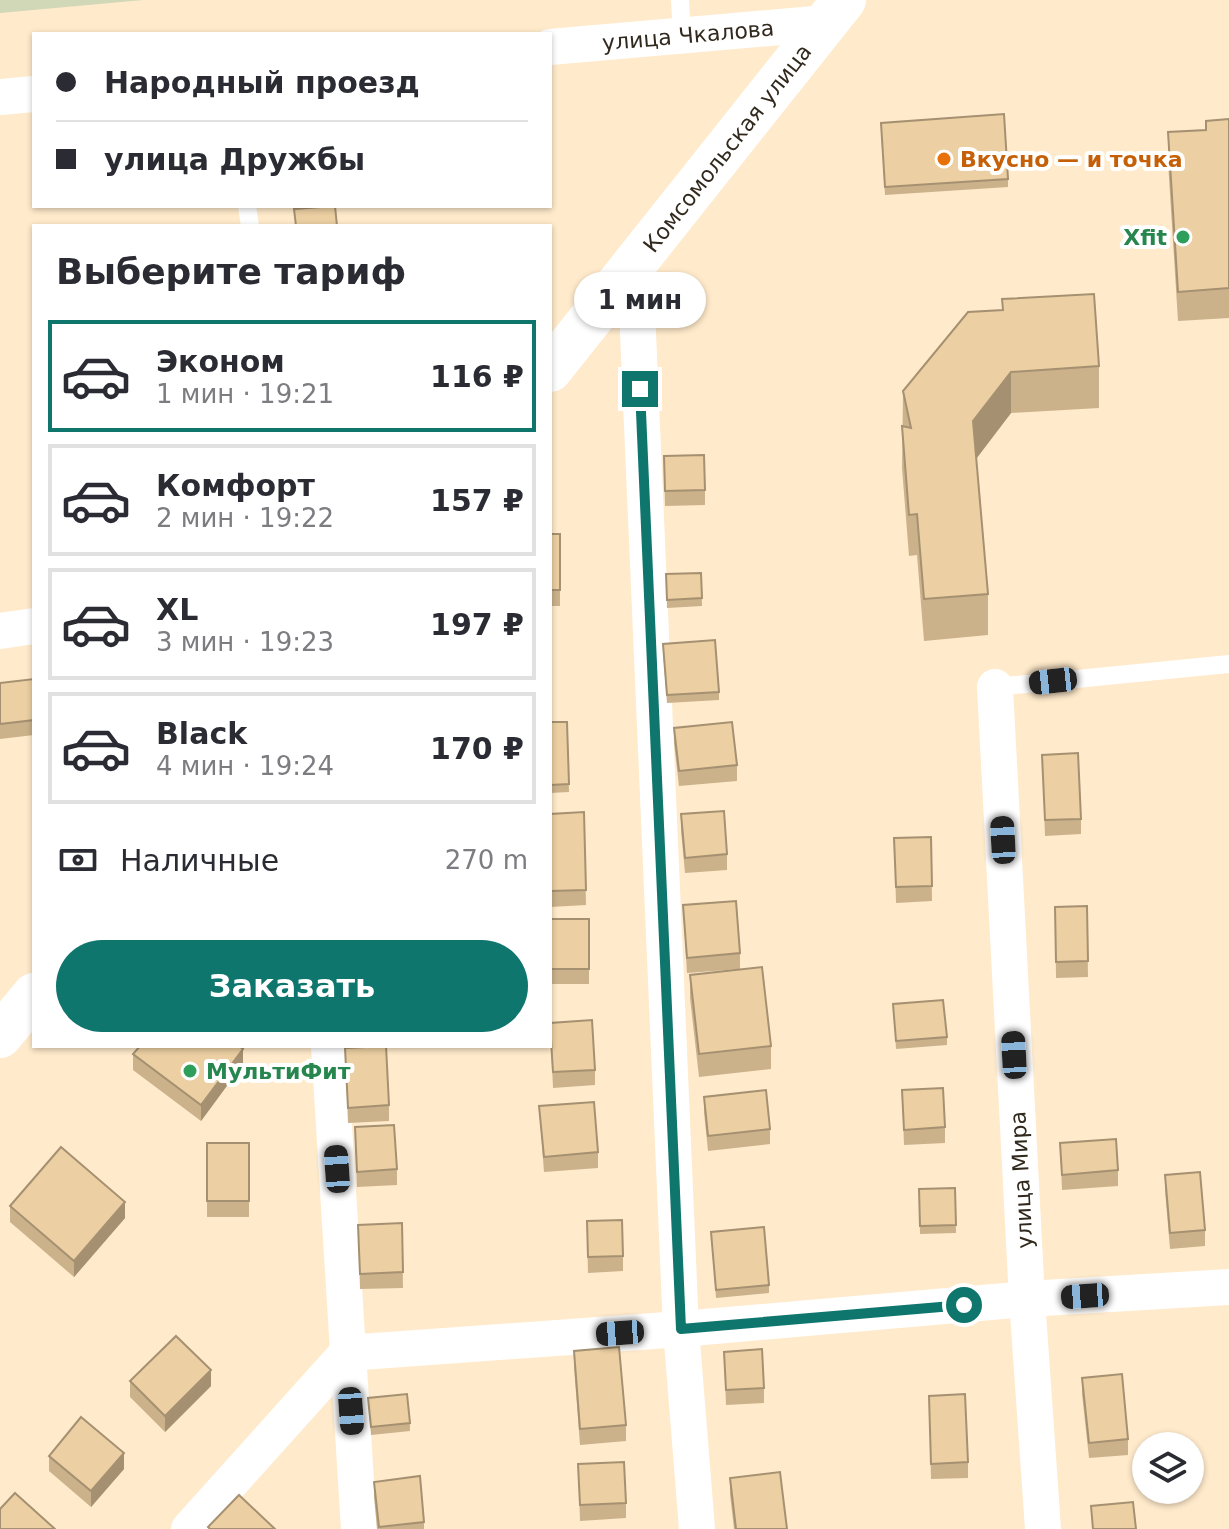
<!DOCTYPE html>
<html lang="ru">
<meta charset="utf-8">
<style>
:root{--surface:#fff;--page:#f7f7f7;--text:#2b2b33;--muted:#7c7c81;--line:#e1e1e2;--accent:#0f766e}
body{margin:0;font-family:"DejaVu Sans",sans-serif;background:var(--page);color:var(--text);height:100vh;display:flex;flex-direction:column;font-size:30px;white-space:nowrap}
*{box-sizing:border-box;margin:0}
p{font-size:26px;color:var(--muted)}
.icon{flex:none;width:44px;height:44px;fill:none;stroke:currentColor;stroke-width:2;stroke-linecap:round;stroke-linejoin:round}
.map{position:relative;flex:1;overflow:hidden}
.side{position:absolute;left:32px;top:224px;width:520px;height:824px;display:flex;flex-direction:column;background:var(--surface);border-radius:0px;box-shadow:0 2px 6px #0004}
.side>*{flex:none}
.top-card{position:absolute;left:32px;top:32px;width:520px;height:176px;border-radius:0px;box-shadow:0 2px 6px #0004;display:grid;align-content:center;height:176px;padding:0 24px;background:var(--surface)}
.fabs{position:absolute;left:1132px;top:1432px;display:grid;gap:16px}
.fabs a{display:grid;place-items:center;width:72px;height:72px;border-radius:50%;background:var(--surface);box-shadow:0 2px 6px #0004;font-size:40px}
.end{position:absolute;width:36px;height:36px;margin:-18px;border:10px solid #0f766e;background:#fff;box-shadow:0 0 0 4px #fff}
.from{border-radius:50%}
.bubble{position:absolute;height:56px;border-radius:28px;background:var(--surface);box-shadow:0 2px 6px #0004;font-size:26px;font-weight:700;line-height:56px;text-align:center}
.car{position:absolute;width:24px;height:48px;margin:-24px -12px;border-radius:10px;box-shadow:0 0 6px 2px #0007;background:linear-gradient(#222 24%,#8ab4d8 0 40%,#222 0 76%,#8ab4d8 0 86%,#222 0)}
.top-card b{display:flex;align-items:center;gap:28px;height:76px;font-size:30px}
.top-card b+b{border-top:2px solid var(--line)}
.top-card i{width:20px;height:20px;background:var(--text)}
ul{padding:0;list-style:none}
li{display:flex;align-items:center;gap:24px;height:112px;margin:0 16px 12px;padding:0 8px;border:4px solid var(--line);border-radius:0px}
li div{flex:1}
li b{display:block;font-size:30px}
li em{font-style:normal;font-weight:700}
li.on{border-color:var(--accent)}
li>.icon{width:72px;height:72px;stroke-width:1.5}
h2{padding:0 24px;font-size:36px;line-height:96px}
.pay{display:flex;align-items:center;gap:20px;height:88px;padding:0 24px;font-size:30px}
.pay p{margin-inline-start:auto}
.button{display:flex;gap:16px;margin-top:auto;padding:16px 24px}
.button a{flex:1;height:92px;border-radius:48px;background:var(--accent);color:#fff;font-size:32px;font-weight:700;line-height:92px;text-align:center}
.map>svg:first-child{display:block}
</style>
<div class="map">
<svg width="1229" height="1529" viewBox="0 0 1229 1529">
<rect width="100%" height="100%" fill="#ffeacb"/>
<!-- green -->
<path fill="#d1d8b7" d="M0 0H143L0 13Z"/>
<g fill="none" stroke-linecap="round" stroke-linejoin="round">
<!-- service -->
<g stroke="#fff" stroke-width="18">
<path d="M680 0 682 36"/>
<path d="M247 206 250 226"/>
<path d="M995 687 1229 664"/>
</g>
<!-- minor -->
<g stroke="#fff" stroke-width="36">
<path d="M550 47 826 23"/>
<path d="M0 97 34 94"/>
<path d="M635 263 681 1329 697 1529"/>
<path d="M0 631 34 626"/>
<path d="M995 687 1027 1299 1043 1529"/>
<path d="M329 1046 359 1529"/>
<path d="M189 1529 347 1353 681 1329 1027 1299 1229 1287"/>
</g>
<!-- secondary -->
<g stroke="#fff" stroke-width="44">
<path d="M550 370 844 0"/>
<path d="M0 1036 34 995"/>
</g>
</g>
<!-- wall -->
<g fill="#cbb28b">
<path d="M1229 119V318L1178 321 1168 162V132L1206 130Z"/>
<path d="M881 131 1008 179V187L885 195Z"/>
<path d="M1002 299 1099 366V408L1011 413 976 459 988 594V635L924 641 917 555 909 556 902 468 903 391 1002 310Z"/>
<path d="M664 456 705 490V505L665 506Z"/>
<rect x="550" y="534" width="10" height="72"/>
<path d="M701 573 702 606 667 608 666 574Z"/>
<path d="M663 652 719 692V700L667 703Z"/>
<path d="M34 679V735L0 739V683Z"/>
<path d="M550 722H567L569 792 550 793Z"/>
<path d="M674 728 737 765V781L679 786 674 743Z"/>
<path d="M1042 755 1081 819V834L1045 836Z"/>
<path d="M584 812 586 905 550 907V814Z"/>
<path d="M681 814 727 854V870L685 873 681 830Z"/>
<path d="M931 837 932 901 896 903 894 838Z"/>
<path d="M683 905 740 953V969L687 973Z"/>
<path d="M1087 906 1088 977 1056 978 1055 907Z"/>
<rect x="550" y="919" width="39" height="65"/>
<path d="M690 975 771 1046V1069L699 1077 690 998Z"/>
<path d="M893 1004 947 1037V1045L896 1049Z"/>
<path d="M550 1023 595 1070V1085L553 1088Z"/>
<path d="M345 1048 389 1105V1121L348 1123Z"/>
<path d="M133 1054 243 1064 201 1121 133 1070Z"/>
<path d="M902 1090 945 1127V1143L904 1145Z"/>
<path d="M704 1097 770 1129V1144L708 1151 704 1112Z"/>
<path d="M539 1106 598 1152V1168L544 1172Z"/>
<path d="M355 1127 397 1169V1185L357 1187Z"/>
<rect x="207" y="1143" width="42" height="74"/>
<path d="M1060 1143 1118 1170V1186L1062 1190Z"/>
<path d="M1165 1175 1205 1230V1246L1170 1249 1165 1190Z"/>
<path d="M955 1188 956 1233 920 1234 919 1189Z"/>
<path d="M10 1206 125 1218 74 1277 10 1222Z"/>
<path d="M402 1223 403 1288 360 1289 358 1225Z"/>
<path d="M711 1232 769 1285V1293L716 1298Z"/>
<path d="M587 1237 623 1256V1271L588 1273Z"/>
<path d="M574 1351 626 1425V1441L580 1445 574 1367Z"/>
<path d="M724 1352 764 1388V1403L726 1405Z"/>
<path d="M1082 1378 1128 1439V1455L1089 1458 1082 1394Z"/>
<path d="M130 1381 211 1386 165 1432 130 1397Z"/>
<path d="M929 1396 968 1462V1478L931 1479Z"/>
<path d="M368 1398 410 1423V1431L371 1435Z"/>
<path d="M49 1456 124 1469 91 1507 49 1471Z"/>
<path d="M578 1464 626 1503V1518L580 1521Z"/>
<path d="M730 1478 787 1529H734L730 1494Z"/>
<path d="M374 1482 424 1522V1529H377L374 1497Z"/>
</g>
<!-- shaded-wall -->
<g fill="#a59171">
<path d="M1011 372V413L973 463V421Z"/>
<path d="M243 1049V1064L201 1121V1105Z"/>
<path d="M125 1202V1218L74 1277V1261Z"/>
<path d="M211 1370V1386L165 1432V1416Z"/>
<path d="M124 1453V1469L91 1507V1491Z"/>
</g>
<!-- building -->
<g fill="#eccfa2" stroke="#a59171" stroke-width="2">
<path d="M1004 114 1008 179 885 187 881 123Z"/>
<path d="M1229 119V288L1178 292 1168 132 1206 130V121Z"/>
<path d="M335 206 337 226H296L294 209Z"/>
<path d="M1094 294 1099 366 1011 372 973 421 988 594 924 599 917 514 909 515 902 426 911 428 903 391 968 312 1003 310 1002 299Z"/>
<path d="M704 455 705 490 665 491 664 456Z"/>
<rect x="550" y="534" width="10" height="56"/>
<path d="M701 573 702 598 667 600 666 574Z"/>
<path d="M715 640 719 692 667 695 663 644Z"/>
<path d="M34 679V720L0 724V683Z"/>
<path d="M550 722H567L569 784 550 785Z"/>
<path d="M732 722 737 765 679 771 674 728Z"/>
<path d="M1078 753 1081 819 1045 820 1042 755Z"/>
<path d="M724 811 727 854 685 858 681 814Z"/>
<path d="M584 812 586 890 550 891V814Z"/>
<path d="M931 837 932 886 896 887 894 838Z"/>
<path d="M736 901 740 953 687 958 683 905Z"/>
<path d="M1087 906 1088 961 1056 962 1055 907Z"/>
<rect x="550" y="919" width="39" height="50"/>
<path d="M762 967 771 1046 699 1054 690 975Z"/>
<path d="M943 1000 947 1037 896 1041 893 1004Z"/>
<path d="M592 1020 595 1070 553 1072 550 1023Z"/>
<path d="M140 1046H239L243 1049 201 1105 133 1054Z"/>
<path d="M386 1046 389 1105 348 1108 345 1048Z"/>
<path d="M943 1088 945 1127 904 1130 902 1090Z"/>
<path d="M766 1090 770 1129 708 1136 704 1097Z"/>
<path d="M594 1102 598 1152 544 1157 539 1106Z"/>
<path d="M394 1125 397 1169 357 1172 355 1127Z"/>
<path d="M1116 1139 1118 1170 1062 1175 1060 1143Z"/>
<rect x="207" y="1143" width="42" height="58"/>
<path d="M61 1147 125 1202 74 1261 10 1206Z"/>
<path d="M1200 1172 1205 1230 1170 1233 1165 1175Z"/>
<path d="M955 1188 956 1225 920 1226 919 1189Z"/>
<path d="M622 1220 623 1256 588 1257 587 1221Z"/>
<path d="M402 1223 403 1272 360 1274 358 1225Z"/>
<path d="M764 1227 769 1285 716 1290 711 1232Z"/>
<path d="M176 1336 211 1370 165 1416 130 1381Z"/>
<path d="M619 1347 626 1425 580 1429 574 1351Z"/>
<path d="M762 1349 764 1388 726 1390 724 1352Z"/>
<path d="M1122 1374 1128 1439 1089 1443 1082 1378Z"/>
<path d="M407 1394 410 1423 371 1427 368 1398Z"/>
<path d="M965 1394 968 1462 931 1464 929 1396Z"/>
<path d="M81 1417 124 1453 91 1491 49 1456Z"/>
<path d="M624 1462 626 1503 580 1505 578 1464Z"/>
<path d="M780 1472 787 1529H736L730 1478Z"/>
<path d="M420 1476 424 1522 379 1527 374 1482Z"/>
<path d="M15 1493 55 1529H0V1509Z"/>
<path d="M239 1495 275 1529H210L208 1527Z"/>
<path d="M1133 1502 1136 1529H1093L1091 1506Z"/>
</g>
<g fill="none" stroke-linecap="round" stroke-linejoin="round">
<!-- route -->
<path stroke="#0f766e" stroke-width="10" d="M640 389 681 1329 964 1305"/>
</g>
<!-- markers -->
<circle fill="#e8710a" stroke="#fff" stroke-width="3" cx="944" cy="159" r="8"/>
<g fill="#2e9e5b" stroke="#fff" stroke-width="3">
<circle cx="1183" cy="237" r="8"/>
<circle cx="190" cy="1071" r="8"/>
</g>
<g text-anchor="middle" stroke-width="8" stroke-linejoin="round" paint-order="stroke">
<!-- street labels -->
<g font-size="22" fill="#31291d" stroke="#fff">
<text transform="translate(688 35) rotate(-5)" y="8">улица Чкалова</text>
<text transform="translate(727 148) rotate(-52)" y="8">Комсомольская улица</text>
<text transform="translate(1021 1180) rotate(-93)" y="8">улица Мира</text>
</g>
<!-- food labels -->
<g font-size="22" font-weight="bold" fill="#c56008" stroke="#fff" text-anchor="start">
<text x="960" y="167">Вкусно — и точка</text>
</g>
<!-- leisure labels -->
<g font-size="22" font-weight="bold" fill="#27864d" stroke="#fff" text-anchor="end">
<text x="1167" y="245">Xfit</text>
<text x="206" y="1079" text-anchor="start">МультиФит</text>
</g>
</g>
</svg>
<div class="fabs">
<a><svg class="icon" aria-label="layers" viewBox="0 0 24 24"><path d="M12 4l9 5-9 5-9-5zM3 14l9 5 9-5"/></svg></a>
</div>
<i class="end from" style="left:964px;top:1305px"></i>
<i class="end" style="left:640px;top:389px"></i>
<div class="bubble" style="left:574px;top:272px;width:132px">1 мин</div>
<i class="car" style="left:1053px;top:681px;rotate:264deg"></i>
<i class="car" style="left:1003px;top:840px;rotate:357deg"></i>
<i class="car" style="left:1014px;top:1055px;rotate:357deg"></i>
<i class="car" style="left:337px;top:1169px;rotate:356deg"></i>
<i class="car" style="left:1085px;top:1296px;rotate:266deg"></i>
<i class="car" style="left:620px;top:1333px;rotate:266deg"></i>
<i class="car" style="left:351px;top:1411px;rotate:176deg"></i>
<div class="top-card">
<b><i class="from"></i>Народный проезд</b>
<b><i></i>улица Дружбы</b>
</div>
<section class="side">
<h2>Выберите тариф</h2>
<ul>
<li class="on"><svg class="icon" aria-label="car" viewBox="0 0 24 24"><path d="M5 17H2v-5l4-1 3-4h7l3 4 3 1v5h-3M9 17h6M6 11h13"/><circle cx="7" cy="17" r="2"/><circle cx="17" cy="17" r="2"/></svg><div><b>Эконом</b><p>1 мин · 19:21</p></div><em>116 ₽</em></li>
<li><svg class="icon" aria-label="car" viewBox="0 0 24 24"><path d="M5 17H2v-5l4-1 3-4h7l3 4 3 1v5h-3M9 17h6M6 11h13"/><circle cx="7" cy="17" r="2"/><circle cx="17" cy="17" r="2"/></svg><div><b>Комфорт</b><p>2 мин · 19:22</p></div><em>157 ₽</em></li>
<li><svg class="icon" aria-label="car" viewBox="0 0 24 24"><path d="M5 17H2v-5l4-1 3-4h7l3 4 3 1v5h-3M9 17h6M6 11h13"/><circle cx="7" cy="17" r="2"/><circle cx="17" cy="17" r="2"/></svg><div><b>XL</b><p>3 мин · 19:23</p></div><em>197 ₽</em></li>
<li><svg class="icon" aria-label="car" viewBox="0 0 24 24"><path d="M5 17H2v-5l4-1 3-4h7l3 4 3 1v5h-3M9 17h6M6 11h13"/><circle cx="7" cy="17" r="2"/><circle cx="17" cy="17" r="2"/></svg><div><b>Black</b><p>4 мин · 19:24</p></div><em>170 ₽</em></li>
</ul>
<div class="pay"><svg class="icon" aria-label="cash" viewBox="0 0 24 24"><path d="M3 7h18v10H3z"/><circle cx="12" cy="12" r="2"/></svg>Наличные<p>270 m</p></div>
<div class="button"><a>Заказать</a></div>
</section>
</div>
